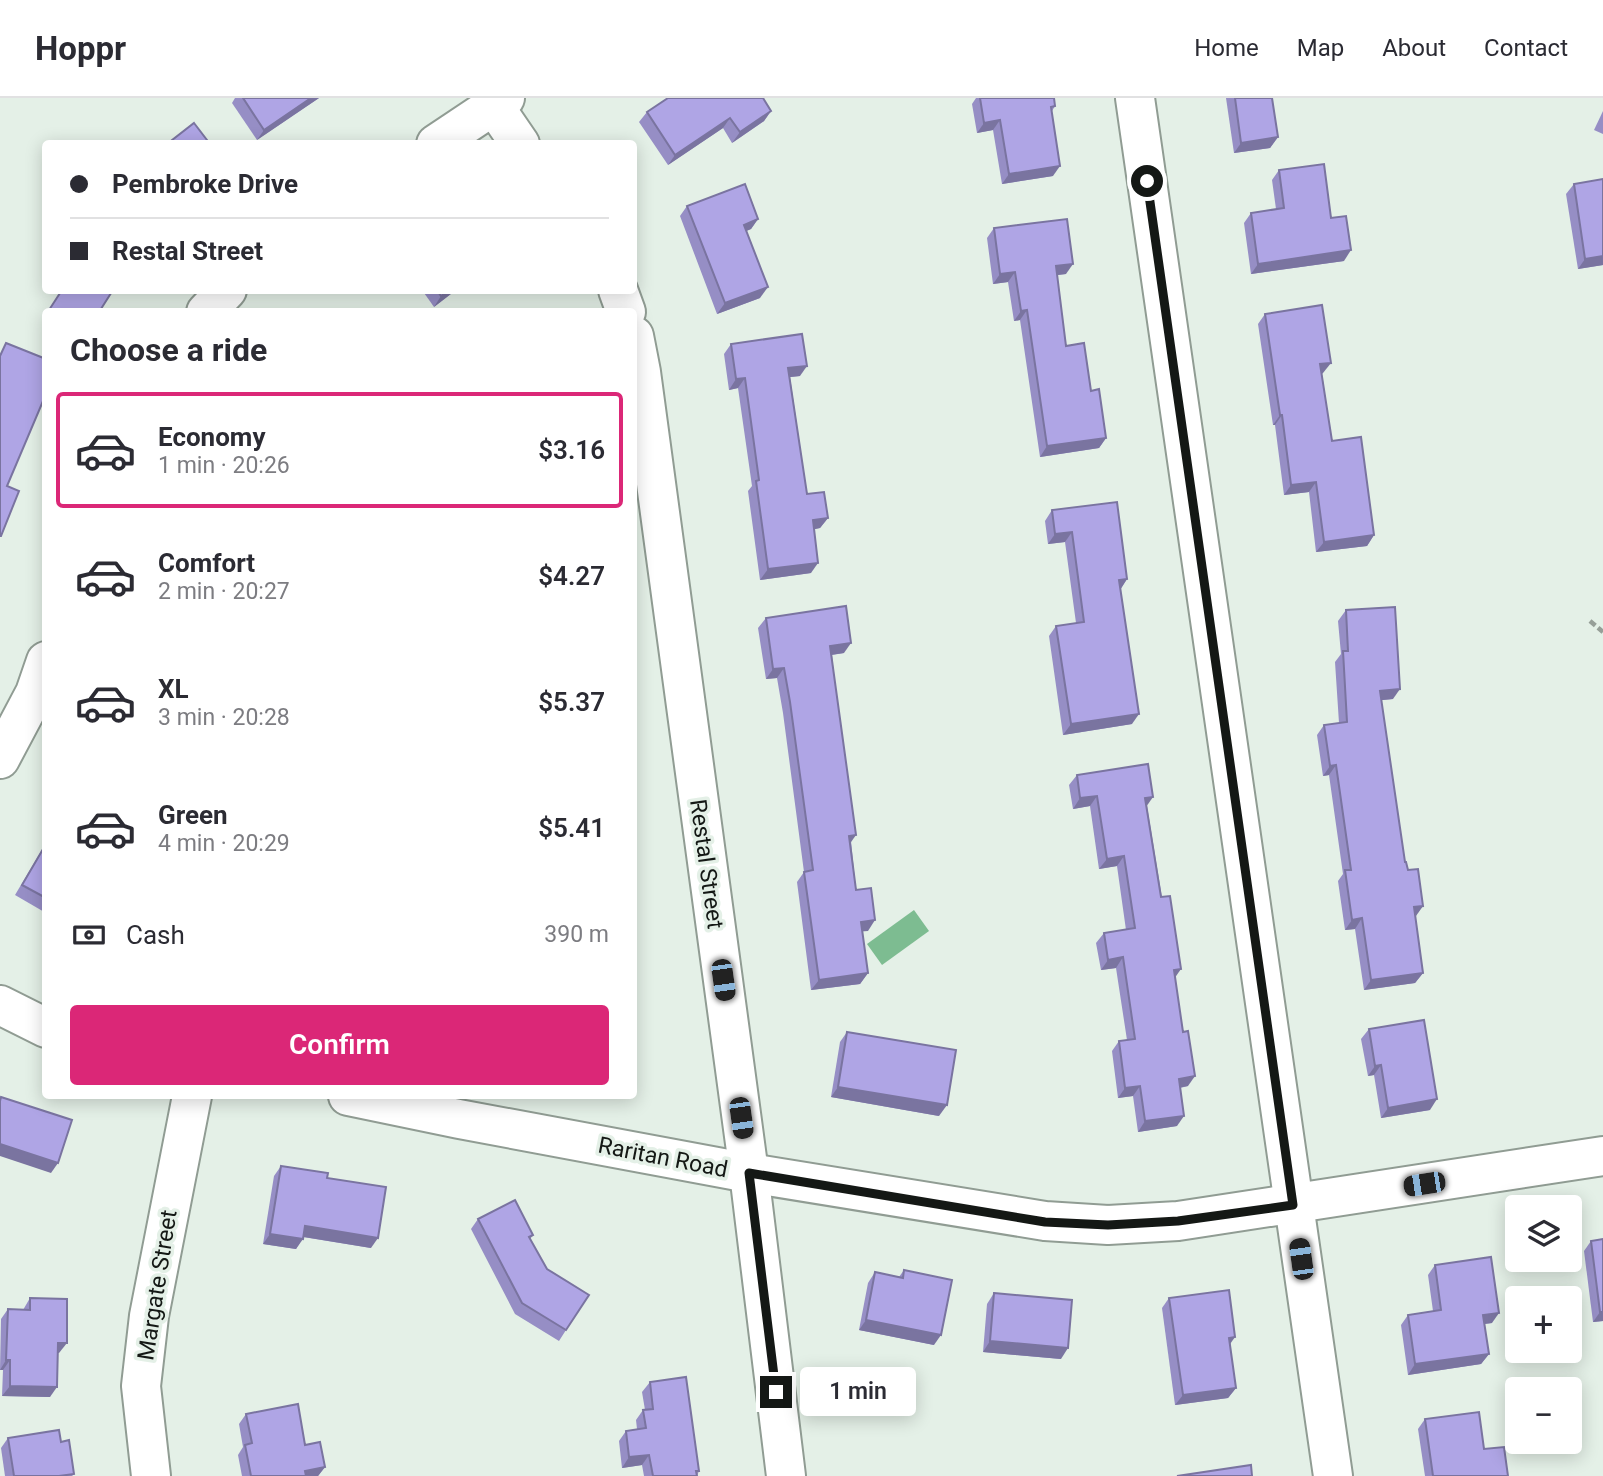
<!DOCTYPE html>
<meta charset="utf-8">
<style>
:root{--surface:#fff;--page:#f2f2f3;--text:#2b2b33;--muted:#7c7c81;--line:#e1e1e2;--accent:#db2777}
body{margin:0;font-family:Roboto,sans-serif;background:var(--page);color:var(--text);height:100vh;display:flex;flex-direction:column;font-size:26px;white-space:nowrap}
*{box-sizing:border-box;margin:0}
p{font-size:23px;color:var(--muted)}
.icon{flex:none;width:38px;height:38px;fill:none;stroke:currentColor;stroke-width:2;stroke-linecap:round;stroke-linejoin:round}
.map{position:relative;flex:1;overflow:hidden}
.panel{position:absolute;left:42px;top:210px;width:595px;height:791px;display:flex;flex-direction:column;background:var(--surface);border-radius:7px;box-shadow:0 4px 18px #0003}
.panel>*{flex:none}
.hud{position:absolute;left:42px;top:42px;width:595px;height:154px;border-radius:7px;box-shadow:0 4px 18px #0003;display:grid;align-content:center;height:154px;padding:0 28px;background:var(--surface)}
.fabs{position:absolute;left:1505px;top:1097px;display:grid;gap:14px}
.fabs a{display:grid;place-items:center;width:77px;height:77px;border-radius:7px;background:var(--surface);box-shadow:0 4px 18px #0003;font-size:35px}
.end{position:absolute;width:32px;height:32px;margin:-16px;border:9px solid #141815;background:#fff;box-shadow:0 0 0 4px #fff}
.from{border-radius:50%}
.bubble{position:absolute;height:49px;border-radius:7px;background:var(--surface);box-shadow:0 4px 18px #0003;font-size:23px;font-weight:600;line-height:49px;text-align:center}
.car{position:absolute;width:21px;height:42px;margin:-21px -10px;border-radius:9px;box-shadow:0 0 5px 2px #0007;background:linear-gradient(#222 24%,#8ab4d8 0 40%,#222 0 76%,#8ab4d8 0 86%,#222 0)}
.hud b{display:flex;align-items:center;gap:24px;height:66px;font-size:26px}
.hud b+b{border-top:2px solid var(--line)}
.hud i{width:18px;height:18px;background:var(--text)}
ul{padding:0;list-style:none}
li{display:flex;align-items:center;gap:21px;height:116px;margin:0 14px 10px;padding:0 14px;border:4px solid transparent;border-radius:7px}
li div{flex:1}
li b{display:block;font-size:26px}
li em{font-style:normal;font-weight:600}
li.active{border-color:var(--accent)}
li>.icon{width:63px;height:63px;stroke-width:1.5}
h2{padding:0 28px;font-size:32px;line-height:84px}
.pay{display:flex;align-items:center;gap:18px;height:77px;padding:0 28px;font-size:26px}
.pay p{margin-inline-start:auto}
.cta{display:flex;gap:14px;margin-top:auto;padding:14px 28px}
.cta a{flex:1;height:80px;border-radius:7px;background:var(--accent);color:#fff;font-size:28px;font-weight:600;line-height:80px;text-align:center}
header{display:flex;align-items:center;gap:42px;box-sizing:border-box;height:98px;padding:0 35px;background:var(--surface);border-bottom:2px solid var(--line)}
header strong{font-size:33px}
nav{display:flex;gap:38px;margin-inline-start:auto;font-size:24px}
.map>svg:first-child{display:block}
</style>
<header>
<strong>Hoppr</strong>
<nav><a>Home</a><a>Map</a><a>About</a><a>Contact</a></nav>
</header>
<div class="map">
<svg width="1603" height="1378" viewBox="0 0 1603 1378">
<rect width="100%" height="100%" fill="#e4f0e7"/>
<!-- water -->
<path fill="#7dbc91" d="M914 812 929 833 882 867 867 846Z"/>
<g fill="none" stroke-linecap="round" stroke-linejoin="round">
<!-- minor casing -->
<g stroke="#909c93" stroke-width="42">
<g id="minor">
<path d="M1135 0 1333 1378"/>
<path d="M494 8 520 46"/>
<path d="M436 46 505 0"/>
<path d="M618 192 626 214"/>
<path d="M206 214 227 192"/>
<path d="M634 238 641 274 749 1075 786 1378"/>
<path d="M0 661 35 595 46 563"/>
<path d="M0 907 46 930"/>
<path d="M348 998 459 1021 749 1075 1045 1123 1108 1127 1178 1123 1603 1058"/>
<path d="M151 1378 141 1288 149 1218 192 998"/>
</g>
</g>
<!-- path -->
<path stroke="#969f98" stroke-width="4.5" stroke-dasharray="7 3.5" stroke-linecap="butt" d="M1590 523 1603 534"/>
<!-- minor -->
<use href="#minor" stroke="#fff" stroke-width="38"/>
</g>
<!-- wall -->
<g fill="#968ec5">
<path d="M235 0H319L257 42 232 5Z"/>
<path d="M976 0H1054L1055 8 1052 13 1053 78 1002 86 993 32 977 35 972 6Z"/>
<path d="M1226 0H1272L1278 39 1270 50 1234 55Z"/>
<path d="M771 13 764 23 732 45 723 30 668 67 639 24 647 14Z"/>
<path d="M1603 13V36L1594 32Z"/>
<path d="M1279 72 1344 163 1251 176 1244 125 1251 115 1276 111 1272 82Z"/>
<path d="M1603 81V167L1578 171 1566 96 1574 86Z"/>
<path d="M687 108 758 121 751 131 746 133 760 200 717 216 680 118Z"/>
<path d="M994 130 1066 176 1057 177 1066 248 1091 293 1106 340 1099 350 1040 359 1020 222 1014 223 1008 184 993 186 987 140Z"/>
<path d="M422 192H456L434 209Z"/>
<path d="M1265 216 1323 275 1322 276 1332 343 1374 437 1367 448 1316 454 1309 394 1284 397 1275 327H1273L1258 226Z"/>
<path d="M731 246 800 278 790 279 807 396 828 420 820 430 814 431 811 475 760 482 748 393 752 388 738 290 729 292 724 256Z"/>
<path d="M1052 412 1127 481 1120 492 1132 626 1063 637 1049 538 1056 528 1076 525 1065 444 1048 446 1045 423Z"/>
<path d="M1346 512 1393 601 1381 602 1405 764 1423 808 1415 818 1423 875 1415 885 1364 892 1355 831 1345 832 1338 783 1343 776 1329 677 1323 678 1317 637 1324 627 1339 625 1335 564 1341 556 1338 523Z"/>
<path d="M766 520 844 555 832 557 856 792 868 833H862L868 875 860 886 811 892 797 784 804 774 783 615 777 580 766 581 758 530Z"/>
<path d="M1077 677 1147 708 1175 879 1188 988 1180 990 1177 1028 1138 1034 1133 998 1118 1000 1112 953 1119 943 1127 942 1116 870 1101 872 1096 845 1104 835 1126 832 1117 768 1099 771 1090 708 1073 711 1069 687Z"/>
<path d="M46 745V815L15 797Z"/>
<path d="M1369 931 1430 1012 1381 1020 1374 977 1368 978 1361 941Z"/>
<path d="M847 934 939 1018 831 999 840 944Z"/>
<path d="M281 1068 327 1080 371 1150 303 1139 296 1151 263 1146 274 1078Z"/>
<path d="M478 1121 533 1137 530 1141 566 1232 559 1243 515 1216 471 1131Z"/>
<path d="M1591 1143 1603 1223 1593 1224 1584 1153Z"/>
<path d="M1435 1167 1492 1225 1484 1226 1489 1256 1481 1266 1408 1277 1401 1227 1408 1217 1433 1213 1428 1177Z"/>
<path d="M904 1172 934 1247 859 1232 868 1185 875 1174 899 1179Z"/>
<path d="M994 1195 1061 1261 983 1254 987 1206Z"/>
<path d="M30 1200 59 1255H58L50 1299 2 1298 3 1272H0L1 1221 8 1211 23 1212Z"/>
<path d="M1169 1200 1230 1247 1236 1290 1228 1300 1175 1307 1162 1210Z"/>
<path d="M650 1284 699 1373 697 1378H644L642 1367 622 1370 619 1343 626 1333 637 1331 636 1322 643 1312H645L642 1294Z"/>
<path d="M246 1316 305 1347 325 1369 318 1378H242L238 1357 243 1349 239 1326Z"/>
<path d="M1425 1321 1484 1351 1508 1378H1425L1418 1331Z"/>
<path d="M8 1340 61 1344 74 1376 72 1378H5L1 1350Z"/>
</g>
<!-- shaded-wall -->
<g fill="#7a74a0">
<path d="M311 0H319L257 42 264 32Z"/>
<path d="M771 13 764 23 732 45 740 34Z"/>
<path d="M730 20 723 30 668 67 675 57Z"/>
<path d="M1000 22 993 32 977 35 984 25Z"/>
<path d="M1278 39 1270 50 1234 55 1241 45Z"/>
<path d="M1060 68 1053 78 1002 86 1009 76Z"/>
<path d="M758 121 751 131 737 137 744 127Z"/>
<path d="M1351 152 1344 163 1251 176 1258 166Z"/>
<path d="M1603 158V167L1578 171 1585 161Z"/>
<path d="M1073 166 1066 176 1049 178 1056 168Z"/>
<path d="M1015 174 1008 184 993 186 1000 176Z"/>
<path d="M768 189 760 200 717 216 725 205Z"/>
<path d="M449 192H456L434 209 441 198Z"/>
<path d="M1027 212 1020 222 1014 223 1021 213Z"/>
<path d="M1331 265 1323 275 1313 277 1320 266Z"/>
<path d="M807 268 800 278 781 280 788 270Z"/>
<path d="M745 280 738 290 729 292 736 281Z"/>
<path d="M1280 317H1282L1275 327H1273Z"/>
<path d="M1106 340 1099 350 1040 359 1047 348Z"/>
<path d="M1316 384 1309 394 1284 397 1291 387Z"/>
<path d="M828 420 820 430 806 433 813 422Z"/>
<path d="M1072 434 1065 444 1048 446 1055 436Z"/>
<path d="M1374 437 1367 448 1316 454 1324 444Z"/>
<path d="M818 465 811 475 760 482 768 471Z"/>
<path d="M1127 481 1120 492 1119 482Z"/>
<path d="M851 545 844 555 823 558 830 548Z"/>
<path d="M784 570 777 580 766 581 773 571Z"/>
<path d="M1400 591 1393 601 1373 603 1380 593Z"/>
<path d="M1139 616 1132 626 1063 637 1071 626Z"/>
<path d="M1336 667 1329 677 1323 678 1330 668Z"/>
<path d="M1097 698 1090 708 1073 711 1080 700Z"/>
<path d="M1153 699 1146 709 1145 700Z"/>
<path d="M856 737 849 747V738Z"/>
<path d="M1124 758 1117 768 1099 771 1107 761Z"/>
<path d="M1423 808 1416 818 1407 819 1414 809Z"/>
<path d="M1362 820 1355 831 1345 832 1352 822Z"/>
<path d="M875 822 868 833 854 834 861 824Z"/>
<path d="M1123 859 1116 870 1101 872 1108 862Z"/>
<path d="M1181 871 1174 881V872Z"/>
<path d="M868 875 860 886 811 892 819 882Z"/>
<path d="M1423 875 1415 885 1364 892 1371 882Z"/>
<path d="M1381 967 1374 977 1368 978 1375 968Z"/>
<path d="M1195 978 1188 988 1172 991 1179 981Z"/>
<path d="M1140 988 1133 998 1118 1000 1125 990Z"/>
<path d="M838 989 947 1007 939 1018 831 999Z"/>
<path d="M1437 1001 1430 1012 1381 1020 1388 1010Z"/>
<path d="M1184 1018 1177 1028 1138 1034 1145 1023Z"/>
<path d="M0 1046 58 1065 51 1075 0 1058Z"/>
<path d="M305 1128 378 1140 371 1150 298 1138Z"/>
<path d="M270 1136 303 1141 296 1151 263 1146Z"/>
<path d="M1600 1214H1603V1223L1593 1224Z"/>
<path d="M1499 1215 1492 1225 1476 1227 1483 1217Z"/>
<path d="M866 1222 941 1237 934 1247 859 1232Z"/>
<path d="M1235 1239 1228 1249 1229 1240Z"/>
<path d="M990 1243 1068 1250 1061 1261 983 1254Z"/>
<path d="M58 1245H67L59 1255H51Z"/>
<path d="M1489 1256 1481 1266 1408 1277 1415 1266Z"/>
<path d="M6 1262H10L3 1272H0Z"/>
<path d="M10 1288 57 1289 50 1299 2 1298Z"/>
<path d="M1236 1290 1228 1300 1175 1307 1183 1297Z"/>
<path d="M649 1357 642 1367 622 1370 629 1359Z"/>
<path d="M325 1369 318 1378H302L305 1373Z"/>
</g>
<!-- building -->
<g fill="#afa5e5" stroke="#7a74a0" stroke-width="2">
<path d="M243 0H311L264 32Z"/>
<path d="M668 0H763L771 13 740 34 730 20 675 57 647 14Z"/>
<path d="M980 0H1054L1055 8 1051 9 1060 68 1009 76 1000 22 984 25Z"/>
<path d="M1235 0H1272L1278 39 1241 45Z"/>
<path d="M194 25 210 46H167Z"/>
<path d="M1324 66 1331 120 1346 118 1351 152 1258 166 1251 115 1284 110 1279 72Z"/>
<path d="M1603 81V158L1585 161 1574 86Z"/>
<path d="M745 86 758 121 744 127 768 189 725 205 687 108Z"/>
<path d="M1067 121 1073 166 1056 168 1066 248 1084 245 1091 293 1099 291 1106 340 1047 348 1027 212 1021 213 1015 174 1000 176 994 130Z"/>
<path d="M62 192H113L99 214H51L49 212Z"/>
<path d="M437 192H449L441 198Z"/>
<path d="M1322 207 1331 265 1320 266 1332 343 1361 339 1374 437 1324 444 1316 384 1291 387 1282 317H1280L1265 216Z"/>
<path d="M802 236 807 268 788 270 807 396 824 394 828 420 813 422 818 465 768 471 756 383 759 382 745 280 736 281 731 246Z"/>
<path d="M6 245 46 261V296L7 388 19 393 1 438H0V258Z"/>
<path d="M1117 404 1127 481 1119 482 1139 616 1071 626 1056 528 1084 524 1072 434 1055 436 1052 412Z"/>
<path d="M846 508 851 545 830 548 856 737 849 738 856 792 871 790 875 822 861 824 868 875 819 882 804 774 813 772 790 604 784 570 773 571 766 520Z"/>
<path d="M1395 509 1400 591 1380 593 1405 764H1406L1408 772 1418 771 1423 808 1414 809 1423 875 1371 882 1362 820 1352 822 1345 772H1351L1336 667 1330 668 1324 627 1347 624 1343 553H1348L1346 512Z"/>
<path d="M1148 666 1153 699 1145 700 1161 799 1170 798 1181 871 1174 872 1183 934 1188 933 1195 978 1179 981 1184 1018 1145 1023 1140 988 1125 990 1119 943 1135 941 1123 859 1108 862 1104 835 1135 830 1124 758 1107 761 1097 698 1080 700 1077 677Z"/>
<path d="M46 746V800L22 787Z"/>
<path d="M1424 922 1437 1001 1388 1010 1381 967 1375 968 1369 931Z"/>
<path d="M847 934 956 952 947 1007 838 989Z"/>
<path d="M1 999 72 1022 58 1065 0 1046V1003Z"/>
<path d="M281 1068 328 1075 327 1080 386 1089 378 1140 305 1128 303 1141 270 1136Z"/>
<path d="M515 1102 533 1137 529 1139 547 1171 589 1197 566 1232 522 1205 478 1121Z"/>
<path d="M1603 1141V1214H1600L1591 1143Z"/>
<path d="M1491 1159 1499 1215 1483 1217 1489 1256 1415 1266 1408 1217 1441 1212 1435 1167Z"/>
<path d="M904 1172 952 1182 941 1237 866 1222 875 1174 903 1180Z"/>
<path d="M1229 1192 1235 1239 1229 1240 1236 1290 1183 1297 1169 1200Z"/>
<path d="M994 1195 1072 1202 1068 1250 990 1243Z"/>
<path d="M30 1200 67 1201V1245H58L57 1289 10 1288V1262H6L8 1211 30 1212Z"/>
<path d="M686 1279 699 1373H696L697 1378H653L649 1357 629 1359 626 1333 646 1330 643 1312 653 1311 650 1284Z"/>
<path d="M298 1306 305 1347 320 1344 325 1369 305 1373 306 1378H251L245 1347 252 1345 246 1316Z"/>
<path d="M1479 1314 1484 1351 1504 1349 1508 1378H1433L1425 1321Z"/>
<path d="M59 1332 61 1344 69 1342 74 1376 59 1378H14L8 1340Z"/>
<path d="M1251 1367 1252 1378H1177Z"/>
</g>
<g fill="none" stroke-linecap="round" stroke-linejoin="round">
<!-- route -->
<path stroke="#141815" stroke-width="9" d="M776 1294 749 1075 1045 1124 1108 1127 1178 1123 1293 1107 1147 83"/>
</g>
<g text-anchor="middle" stroke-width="7" stroke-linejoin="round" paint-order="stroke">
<!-- street labels -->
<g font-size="23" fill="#141815" stroke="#e4f0e7">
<text transform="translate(707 766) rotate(82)" y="8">Restal Street</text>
<text transform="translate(663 1059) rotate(11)" y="8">Raritan Road</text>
<text transform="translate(157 1187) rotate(-81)" y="8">Margate Street</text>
</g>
</g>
</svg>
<div class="fabs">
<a><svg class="icon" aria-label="layers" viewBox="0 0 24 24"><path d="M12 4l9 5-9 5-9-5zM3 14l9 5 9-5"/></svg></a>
<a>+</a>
<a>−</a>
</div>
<i class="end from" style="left:1147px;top:83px"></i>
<i class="end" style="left:776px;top:1294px"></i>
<div class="bubble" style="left:800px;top:1269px;width:116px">1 min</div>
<i class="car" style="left:723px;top:882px;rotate:172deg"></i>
<i class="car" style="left:741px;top:1020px;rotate:172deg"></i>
<i class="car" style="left:1424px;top:1086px;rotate:261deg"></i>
<i class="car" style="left:1301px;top:1161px;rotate:352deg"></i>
<div class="hud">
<b><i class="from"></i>Pembroke Drive</b>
<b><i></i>Restal Street</b>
</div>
<section class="panel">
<h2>Choose a ride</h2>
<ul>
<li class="active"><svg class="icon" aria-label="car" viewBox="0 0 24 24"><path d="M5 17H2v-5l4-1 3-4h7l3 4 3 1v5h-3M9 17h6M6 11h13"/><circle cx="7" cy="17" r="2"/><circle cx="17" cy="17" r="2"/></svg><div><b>Economy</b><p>1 min · 20:26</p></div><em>$3.16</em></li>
<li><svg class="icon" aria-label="car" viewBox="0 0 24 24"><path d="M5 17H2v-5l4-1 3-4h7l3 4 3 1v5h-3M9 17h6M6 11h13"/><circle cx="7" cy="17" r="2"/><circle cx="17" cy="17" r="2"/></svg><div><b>Comfort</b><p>2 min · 20:27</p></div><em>$4.27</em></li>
<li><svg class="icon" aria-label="car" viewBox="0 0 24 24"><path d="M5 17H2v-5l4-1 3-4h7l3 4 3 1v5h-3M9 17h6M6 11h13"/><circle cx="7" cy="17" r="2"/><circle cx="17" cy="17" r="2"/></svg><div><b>XL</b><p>3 min · 20:28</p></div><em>$5.37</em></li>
<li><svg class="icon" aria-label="car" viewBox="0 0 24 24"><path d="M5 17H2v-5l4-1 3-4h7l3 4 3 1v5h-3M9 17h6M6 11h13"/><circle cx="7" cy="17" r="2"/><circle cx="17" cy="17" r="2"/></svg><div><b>Green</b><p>4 min · 20:29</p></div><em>$5.41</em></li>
</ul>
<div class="pay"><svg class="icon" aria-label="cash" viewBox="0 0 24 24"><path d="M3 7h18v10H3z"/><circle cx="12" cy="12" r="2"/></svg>Cash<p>390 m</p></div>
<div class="cta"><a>Confirm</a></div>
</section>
</div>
